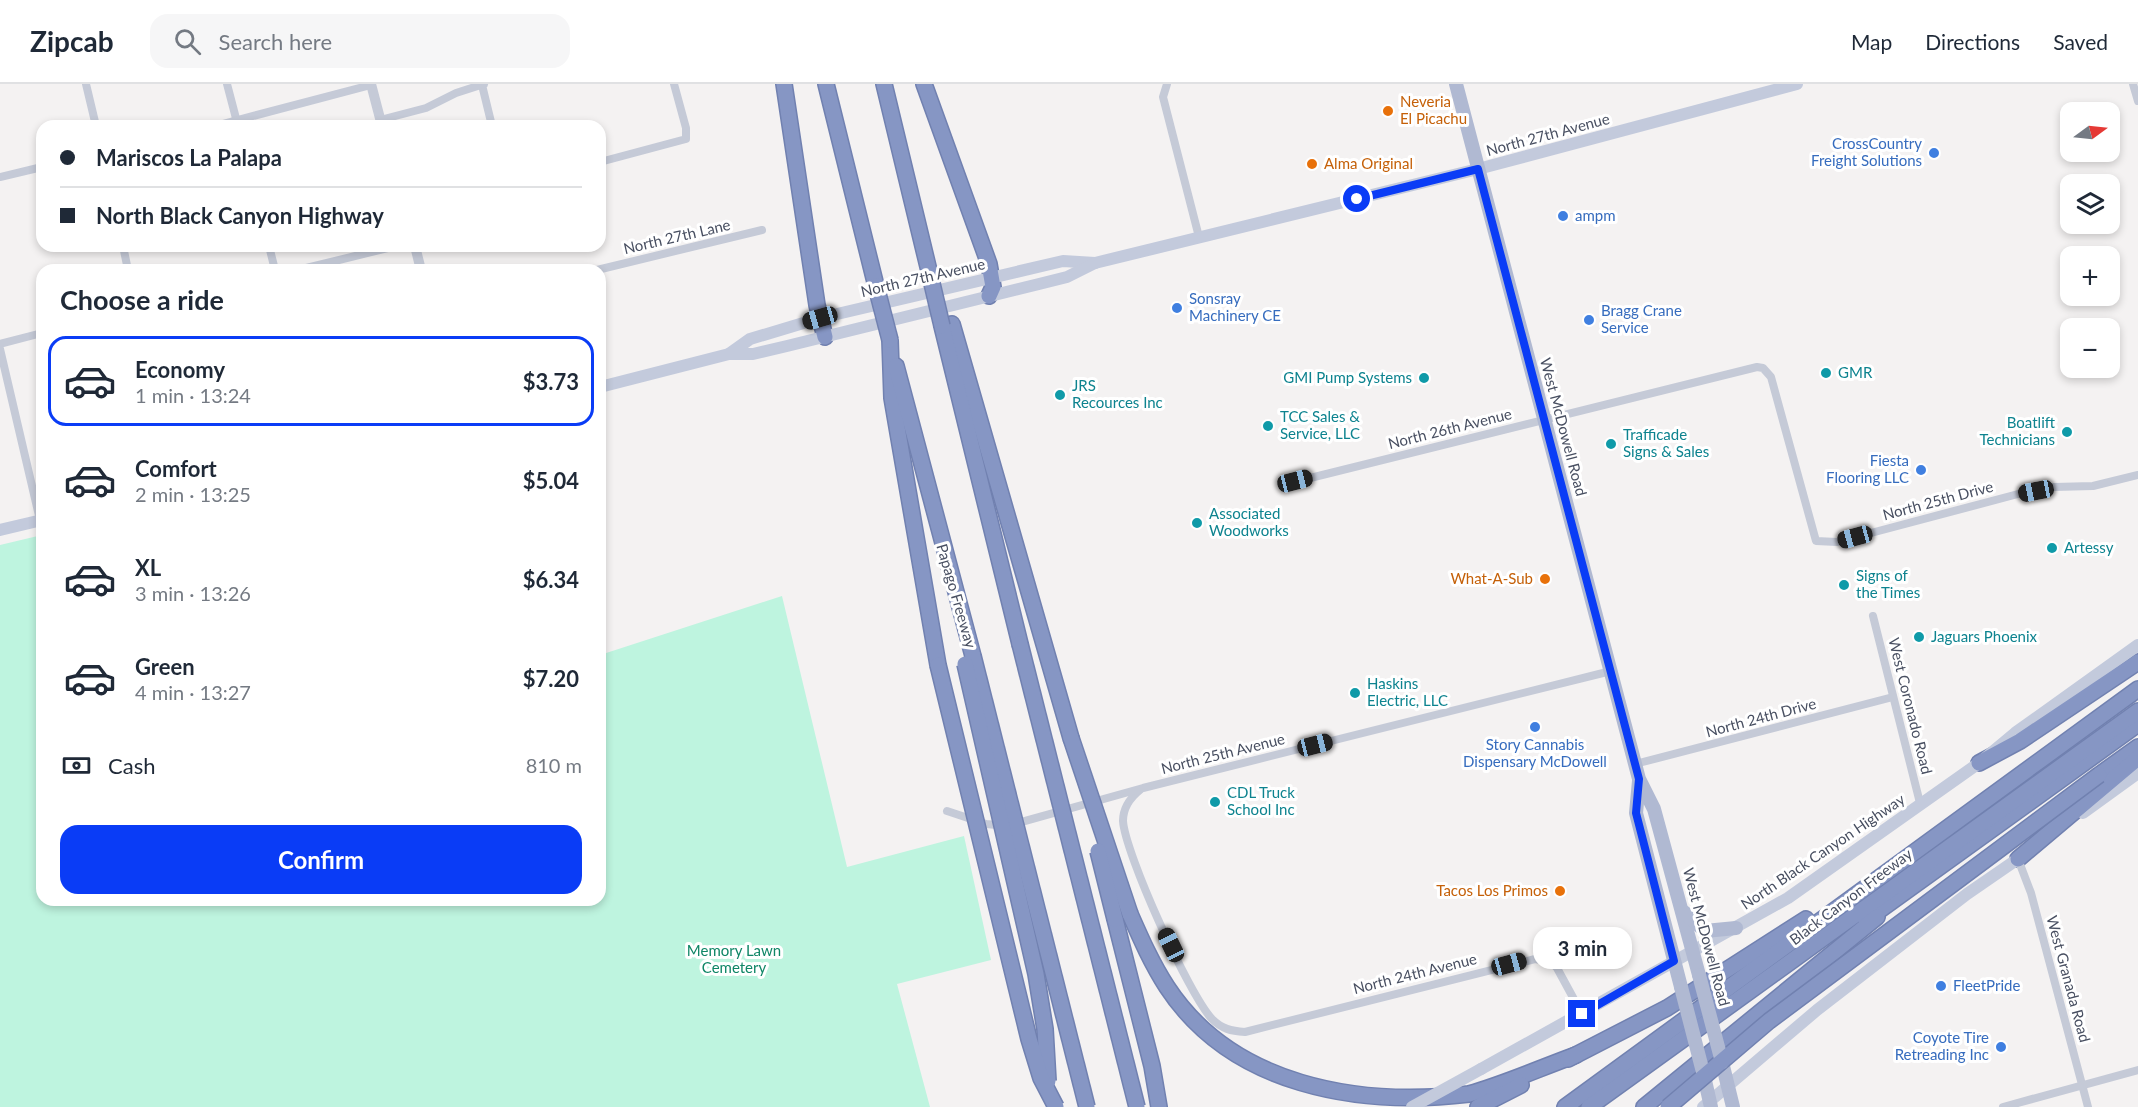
<!DOCTYPE html>
<meta charset="utf-8">
<style>
:root{--surface:#fff;--page:#f6f6f7;--text:#1f2937;--muted:#747a83;--line:#e0e1e3;--accent:#0a3cf6}
body{margin:0;font-family:Lato,sans-serif;background:var(--page);color:var(--text);height:100vh;display:flex;flex-direction:column;font-size:22px;white-space:nowrap}
*{box-sizing:border-box;margin:0}
p{font-size:20px;color:var(--muted)}
.icon{flex:none;width:33px;height:33px;fill:none;stroke:currentColor;stroke-width:2;stroke-linecap:round;stroke-linejoin:round}
.map{position:relative;flex:1;overflow:hidden}
.sheet{position:absolute;left:36px;top:180px;width:570px;height:642px;display:flex;flex-direction:column;background:var(--surface);border-radius:18px;box-shadow:0 3px 9px #0003}
.sheet>*{flex:none}
.hud{position:absolute;left:36px;top:36px;width:570px;height:132px;border-radius:18px;box-shadow:0 3px 9px #0003;display:grid;align-content:center;height:132px;padding:0 24px;background:var(--surface)}
.needle{width:39px;rotate:75deg}
.fabs{position:absolute;left:2060px;top:18px;display:grid;gap:12px}
.fabs a{display:grid;place-items:center;width:60px;height:60px;border-radius:12px;background:var(--surface);box-shadow:0 3px 9px #0003;font-size:30px}
.end{position:absolute;width:27px;height:27px;margin:-14px;border:8px solid #0a3cf6;background:#fff;box-shadow:0 0 0 3px #fff}
.from{border-radius:50%}
.bubble{position:absolute;height:42px;border-radius:18px;background:var(--surface);box-shadow:0 3px 9px #0003;font-size:20px;font-weight:700;line-height:42px;text-align:center}
.car{position:absolute;width:18px;height:36px;margin:-18px -9px;border-radius:8px;box-shadow:0 0 4px 2px #0007;background:linear-gradient(#222 24%,#8ab4d8 0 40%,#222 0 76%,#8ab4d8 0 86%,#222 0)}
.hud b{display:flex;align-items:center;gap:21px;height:57px;font-size:22px}
.hud b+b{border-top:2px solid var(--line)}
.hud i{width:15px;height:15px;background:var(--text)}
ul{padding:0;list-style:none}
li{display:flex;align-items:center;gap:18px;height:90px;margin:0 12px 9px;padding:0 12px;border:3px solid transparent;border-radius:18px}
li div{flex:1}
li b{display:block;font-size:22px}
li em{font-style:normal;font-weight:700}
li.selected{border-color:var(--accent)}
li>.icon{width:54px;height:54px;stroke-width:1.5}
h2{padding:0 24px;font-size:27px;line-height:72px}
.pay{display:flex;align-items:center;gap:15px;height:66px;padding:0 24px;font-size:22px}
.pay p{margin-inline-start:auto}
.action{display:flex;gap:12px;margin-top:auto;padding:12px 24px}
.action a{flex:1;height:69px;border-radius:18px;background:var(--accent);color:#fff;font-size:24px;font-weight:700;line-height:69px;text-align:center}
header{display:flex;align-items:center;gap:36px;box-sizing:border-box;height:84px;padding:0 30px;background:var(--surface);border-bottom:2px solid var(--line)}
header strong{font-size:28px}
nav{display:flex;gap:33px;margin-inline-start:auto;font-size:21px}
.search{width:420px;height:54px;background:var(--page);display:flex;align-items:center;gap:15px;box-sizing:border-box;padding:0 21px;border-radius:18px;color:var(--muted);font-size:22px}
.map>svg:first-child{display:block}
</style>
<header>
<strong>Zipcab</strong>
<div class="search"><svg class="icon" aria-label="search" viewBox="0 0 24 24"><circle cx="10" cy="10" r="6"/><path d="M15 15l6 6"/></svg>Search here</div>
<nav><a>Map</a><a>Directions</a><a>Saved</a></nav>
</header>
<div class="map">
<svg width="2138" height="1023" viewBox="0 0 2138 1023">
<rect width="100%" height="100%" fill="#f4f2f2"/>
<!-- green -->
<path fill="#bef4df" d="M42 451V816H600V571L782 512 847 783 964 752 991 876 897 900 930 1023H0V461Z"/>
<g fill="none" stroke-linecap="round" stroke-linejoin="round">
<!-- motorway casing -->
<g stroke="#7181b0" stroke-width="18">
<g id="motorway">
<path d="M784 0 817 221 825 253"/>
<path d="M826 0 876 202"/>
<path d="M884 0 930 191"/>
<path d="M924 0 989 180 993 203 989 212"/>
<path d="M952 240 1071 654"/>
<path d="M942 242 1020 560"/>
<path d="M890 256 892 314 938 581"/>
<path d="M896 282 973 572"/>
<path d="M1979 679 2020 657 2138 578"/>
<path d="M2099 691 2138 663"/>
<path d="M2018 775 2138 674"/>
<path d="M1130 830C1141 855 1152 880 1167 903 1232 1002 1358 1023 1469 1010 1505 1000 1540 984 1576 971"/>
<path d="M1115 835 1152 982 1159 1023"/>
<path d="M1866 836 2138 640"/>
<path d="M1568 975 1667 924 1806 835"/>
<path d="M1478 1023 1521 1001"/>
<path d="M1565 1023 2138 605"/>
<path d="M1589 1023 2138 627"/>
<path d="M1644 1023 1877 833"/>
</g>
</g>
<!-- minor -->
<g stroke="#c5cad7" stroke-width="8">
<path d="M86 0 96 42"/>
<path d="M227 0 238 42"/>
<path d="M1167 0 1163 13 1199 153"/>
<path d="M2133 0 2138 17"/>
<path d="M482 1 492 42"/>
<path d="M380 36 426 24 456 9 484 0"/>
<path d="M215 42 371 1"/>
<path d="M600 78 686 55V44L674 0"/>
<path d="M0 93 42 83"/>
<path d="M123 162 128 186"/>
<path d="M269 162 275 186"/>
<path d="M298 186 396 162"/>
<path d="M597 186 762 146"/>
<path d="M0 260 42 249"/>
<path d="M0 265 40 436"/>
<path d="M600 291 603 302"/>
<path d="M1282 401 1757 283 1763 284 1771 293 1816 457 1837 458 2018 410 2054 403 2093 402 2138 391"/>
<path d="M1873 532 1920 719"/>
<path d="M1635 680 1893 613"/>
<path d="M1140 706C1130 714 1123 723 1123 737 1125 769 1189 911 1212 935 1222 945 1231 947 1245 948L1535 875 1551 878 1557 884 1582 930"/>
<path d="M947 727 986 740 1007 742 1143 704 1611 587"/>
<path d="M2018 775 2031 809 2088 1023"/>
<path d="M2003 1023 2138 986"/>
</g>
<!-- tertiary -->
<g stroke="#c5cad7" stroke-width="10">
<path d="M371 0 382 42"/>
<path d="M415 162 421 186"/>
</g>
<!-- secondary -->
<g stroke="#c3cadc" stroke-width="12">
<path d="M729 270 750 255 820 234 1063 177 1095 179"/>
<path d="M600 303 729 270H753L787 262 1039 200 1067 193 1095 179 1478 85 1797 0"/>
<path d="M0 446 42 436"/>
<path d="M2083 729 2138 689"/>
<path d="M1481 985 1788 814 1979 679 2015 649 2138 561"/>
<path d="M1703 1023 1817 926 1967 810 2025 770"/>
</g>
<!-- primary -->
<g stroke="#b0b9d2" stroke-width="14">
<path d="M1456 0 1639 695 1654 725 1699 891"/>
<path d="M1639 697 1636 729 1681 903"/>
<path d="M1684 828 1705 847 1736 844"/>
<path d="M1722 978 1733 1023"/>
<path d="M1704 992 1711 1023"/>
</g>
<!-- motorway -->
<use href="#motorway" stroke="#8696c4" stroke-width="15"/>
<!-- motorway-bridge casing -->
<g stroke="#7181b0" stroke-width="18" stroke-linecap="butt">
<g id="motorway-bridge">
<path d="M930 191 942 242"/>
<path d="M876 202 890 256"/>
<path d="M1020 560 1137 1023"/>
<path d="M973 572 1087 1023"/>
<path d="M965 580 1036 890 1045 945 1048 997"/>
<path d="M938 581 1029 955 1041 994 1056 1023"/>
<path d="M1071 654 1130 830"/>
<path d="M1098 767 1115 835"/>
<path d="M1668 1023 1769 937 2099 691"/>
</g>
</g>
<!-- secondary-bridge -->
<path stroke="#c3cadc" stroke-width="12" d="M1412 1023 1481 985"/>
<!-- primary-bridge -->
<g stroke="#b0b9d2" stroke-width="14">
<path d="M1699 891 1722 978"/>
<path d="M1681 903 1704 992"/>
</g>
<!-- motorway-bridge -->
<use href="#motorway-bridge" stroke="#8696c4" stroke-width="15"/>
</g>
<g fill="none" stroke-linecap="round" stroke-linejoin="round">
<!-- route -->
<path stroke="#0a3cf6" stroke-width="8" d="M1357 115 1478 85 1639 695 1636 729 1674 877 1582 930"/>
</g>
<!-- markers -->
<g fill="#e8710a" stroke="#fff" stroke-width="2">
<circle cx="1388" cy="27" r="6"/>
<circle cx="1312" cy="80" r="6"/>
<circle cx="1545" cy="495" r="6"/>
<circle cx="1560" cy="807" r="6"/>
</g>
<g fill="#3f7fe0" stroke="#fff" stroke-width="2">
<circle cx="1934" cy="69" r="6"/>
<circle cx="1563" cy="132" r="6"/>
<circle cx="1177" cy="224" r="6"/>
<circle cx="1589" cy="236" r="6"/>
<circle cx="1921" cy="386" r="6"/>
<circle cx="1535" cy="643" r="6"/>
<circle cx="1941" cy="902" r="6"/>
<circle cx="2001" cy="963" r="6"/>
</g>
<g fill="#0f9aa8" stroke="#fff" stroke-width="2">
<circle cx="1826" cy="289" r="6"/>
<circle cx="1424" cy="294" r="6"/>
<circle cx="1060" cy="311" r="6"/>
<circle cx="1268" cy="342" r="6"/>
<circle cx="2067" cy="348" r="6"/>
<circle cx="1611" cy="360" r="6"/>
<circle cx="1197" cy="439" r="6"/>
<circle cx="2052" cy="464" r="6"/>
<circle cx="1844" cy="501" r="6"/>
<circle cx="1919" cy="553" r="6"/>
<circle cx="1355" cy="609" r="6"/>
<circle cx="1215" cy="718" r="6"/>
</g>
<g text-anchor="middle" stroke-width="6" stroke-linejoin="round" paint-order="stroke">
<!-- food labels -->
<g font-size="15" fill="#c56008" stroke="#fff" text-anchor="start">
<text x="1400" y="23">Neveria<tspan x="1400" dy="17">El Picachu</tspan></text>
<text x="1324" y="85">Alma Original</text>
<text x="1533" y="500" text-anchor="end">What-A-Sub</text>
<text x="1548" y="812" text-anchor="end">Tacos Los Primos</text>
</g>
<!-- street labels -->
<g font-size="15" fill="#484f61" stroke="#fff">
<text transform="translate(1548 51) rotate(-15)" y="5">North 27th Avenue</text>
<text transform="translate(677 153) rotate(-13)" y="5">North 27th Lane</text>
<text transform="translate(923 194) rotate(-13)" y="5">North 27th Avenue</text>
<text transform="translate(1563 343) rotate(75)" y="5">West McDowell Road</text>
<text transform="translate(1450 345) rotate(-14)" y="5">North 26th Avenue</text>
<text transform="translate(1938 417) rotate(-15)" y="5">North 25th Drive</text>
<text transform="translate(956 512) rotate(74)" y="5">Papago Freeway</text>
<text transform="translate(1910 622) rotate(76)" y="5">West Coronado Road</text>
<text transform="translate(1761 634) rotate(-15)" y="5">North 24th Drive</text>
<text transform="translate(1223 670) rotate(-14)" y="5">North 25th Avenue</text>
<text transform="translate(1823 768) rotate(-34)" y="5">North Black Canyon Highway</text>
<text transform="translate(1851 813) rotate(-37)" y="5">Black Canyon Freeway</text>
<text transform="translate(1706 853) rotate(75)" y="5">West McDowell Road</text>
<text transform="translate(1415 890) rotate(-14)" y="5">North 24th Avenue</text>
<text transform="translate(2068 895) rotate(75)" y="5">West Granada Road</text>
</g>
<!-- shop labels -->
<g font-size="15" fill="#366cbe" stroke="#fff" text-anchor="start">
<text x="1922" y="65" text-anchor="end">CrossCountry<tspan x="1922" dy="17">Freight Solutions</tspan></text>
<text x="1575" y="137">ampm</text>
<text x="1189" y="220">Sonsray<tspan x="1189" dy="17">Machinery CE</tspan></text>
<text x="1601" y="232">Bragg Crane<tspan x="1601" dy="17">Service</tspan></text>
<text x="1909" y="382" text-anchor="end">Fiesta<tspan x="1909" dy="17">Flooring LLC</tspan></text>
<text x="1535" y="666" text-anchor="middle">Story Cannabis<tspan x="1535" dy="17">Dispensary McDowell</tspan></text>
<text x="1953" y="907">FleetPride</text>
<text x="1989" y="959" text-anchor="end">Coyote Tire<tspan x="1989" dy="17">Retreading Inc</tspan></text>
</g>
<!-- culture labels -->
<g font-size="15" fill="#0d838f" stroke="#fff" text-anchor="start">
<text x="1838" y="294">GMR</text>
<text x="1412" y="299" text-anchor="end">GMI Pump Systems</text>
<text x="1072" y="307">JRS<tspan x="1072" dy="17">Recources Inc</tspan></text>
<text x="1280" y="338">TCC Sales &amp;<tspan x="1280" dy="17">Service, LLC</tspan></text>
<text x="2055" y="344" text-anchor="end">Boatlift<tspan x="2055" dy="17">Technicians</tspan></text>
<text x="1623" y="356">Trafficade<tspan x="1623" dy="17">Signs &amp; Sales</tspan></text>
<text x="1209" y="435">Associated<tspan x="1209" dy="17">Woodworks</tspan></text>
<text x="2064" y="469">Artessy</text>
<text x="1856" y="497">Signs of<tspan x="1856" dy="17">the Times</tspan></text>
<text x="1931" y="558">Jaguars Phoenix</text>
<text x="1367" y="605">Haskins<tspan x="1367" dy="17">Electric, LLC</tspan></text>
<text x="1227" y="714">CDL Truck<tspan x="1227" dy="17">School Inc</tspan></text>
</g>
<!-- park labels -->
<g font-size="15" fill="#0f8666" stroke="#fff">
<text x="734" y="872">Memory Lawn<tspan x="734" dy="17">Cemetery</tspan></text>
</g>
</g>
</svg>
<div class="fabs">
<a><svg class="needle" viewBox="-14 -14 28 28"><path d="M0-13l5 13h-10z" fill="#e53935"/><path d="M0 13l5-13h-10z" fill="#747a83"/></svg></a>
<a><svg class="icon" aria-label="layers" viewBox="0 0 24 24"><path d="M12 4l9 5-9 5-9-5zM3 14l9 5 9-5"/></svg></a>
<a>+</a>
<a>−</a>
</div>
<i class="end from" style="left:1357px;top:115px"></i>
<i class="end" style="left:1582px;top:930px"></i>
<div class="bubble" style="left:1533px;top:843px;width:99px">3 min</div>
<i class="car" style="left:820px;top:234px;rotate:254deg"></i>
<i class="car" style="left:1295px;top:397px;rotate:76deg"></i>
<i class="car" style="left:2036px;top:407px;rotate:259deg"></i>
<i class="car" style="left:1855px;top:453px;rotate:255deg"></i>
<i class="car" style="left:1315px;top:661px;rotate:76deg"></i>
<i class="car" style="left:1171px;top:861px;rotate:334deg"></i>
<i class="car" style="left:1509px;top:880px;rotate:75deg"></i>
<div class="hud">
<b><i class="from"></i>Mariscos La Palapa</b>
<b><i></i>North Black Canyon Highway</b>
</div>
<section class="sheet">
<h2>Choose a ride</h2>
<ul>
<li class="selected"><svg class="icon" aria-label="car" viewBox="0 0 24 24"><path d="M5 17H2v-5l4-1 3-4h7l3 4 3 1v5h-3M9 17h6M6 11h13"/><circle cx="7" cy="17" r="2"/><circle cx="17" cy="17" r="2"/></svg><div><b>Economy</b><p>1 min · 13:24</p></div><em>$3.73</em></li>
<li><svg class="icon" aria-label="car" viewBox="0 0 24 24"><path d="M5 17H2v-5l4-1 3-4h7l3 4 3 1v5h-3M9 17h6M6 11h13"/><circle cx="7" cy="17" r="2"/><circle cx="17" cy="17" r="2"/></svg><div><b>Comfort</b><p>2 min · 13:25</p></div><em>$5.04</em></li>
<li><svg class="icon" aria-label="car" viewBox="0 0 24 24"><path d="M5 17H2v-5l4-1 3-4h7l3 4 3 1v5h-3M9 17h6M6 11h13"/><circle cx="7" cy="17" r="2"/><circle cx="17" cy="17" r="2"/></svg><div><b>XL</b><p>3 min · 13:26</p></div><em>$6.34</em></li>
<li><svg class="icon" aria-label="car" viewBox="0 0 24 24"><path d="M5 17H2v-5l4-1 3-4h7l3 4 3 1v5h-3M9 17h6M6 11h13"/><circle cx="7" cy="17" r="2"/><circle cx="17" cy="17" r="2"/></svg><div><b>Green</b><p>4 min · 13:27</p></div><em>$7.20</em></li>
</ul>
<div class="pay"><svg class="icon" aria-label="cash" viewBox="0 0 24 24"><path d="M3 7h18v10H3z"/><circle cx="12" cy="12" r="2"/></svg>Cash<p>810 m</p></div>
<div class="action"><a>Confirm</a></div>
</section>
</div>
